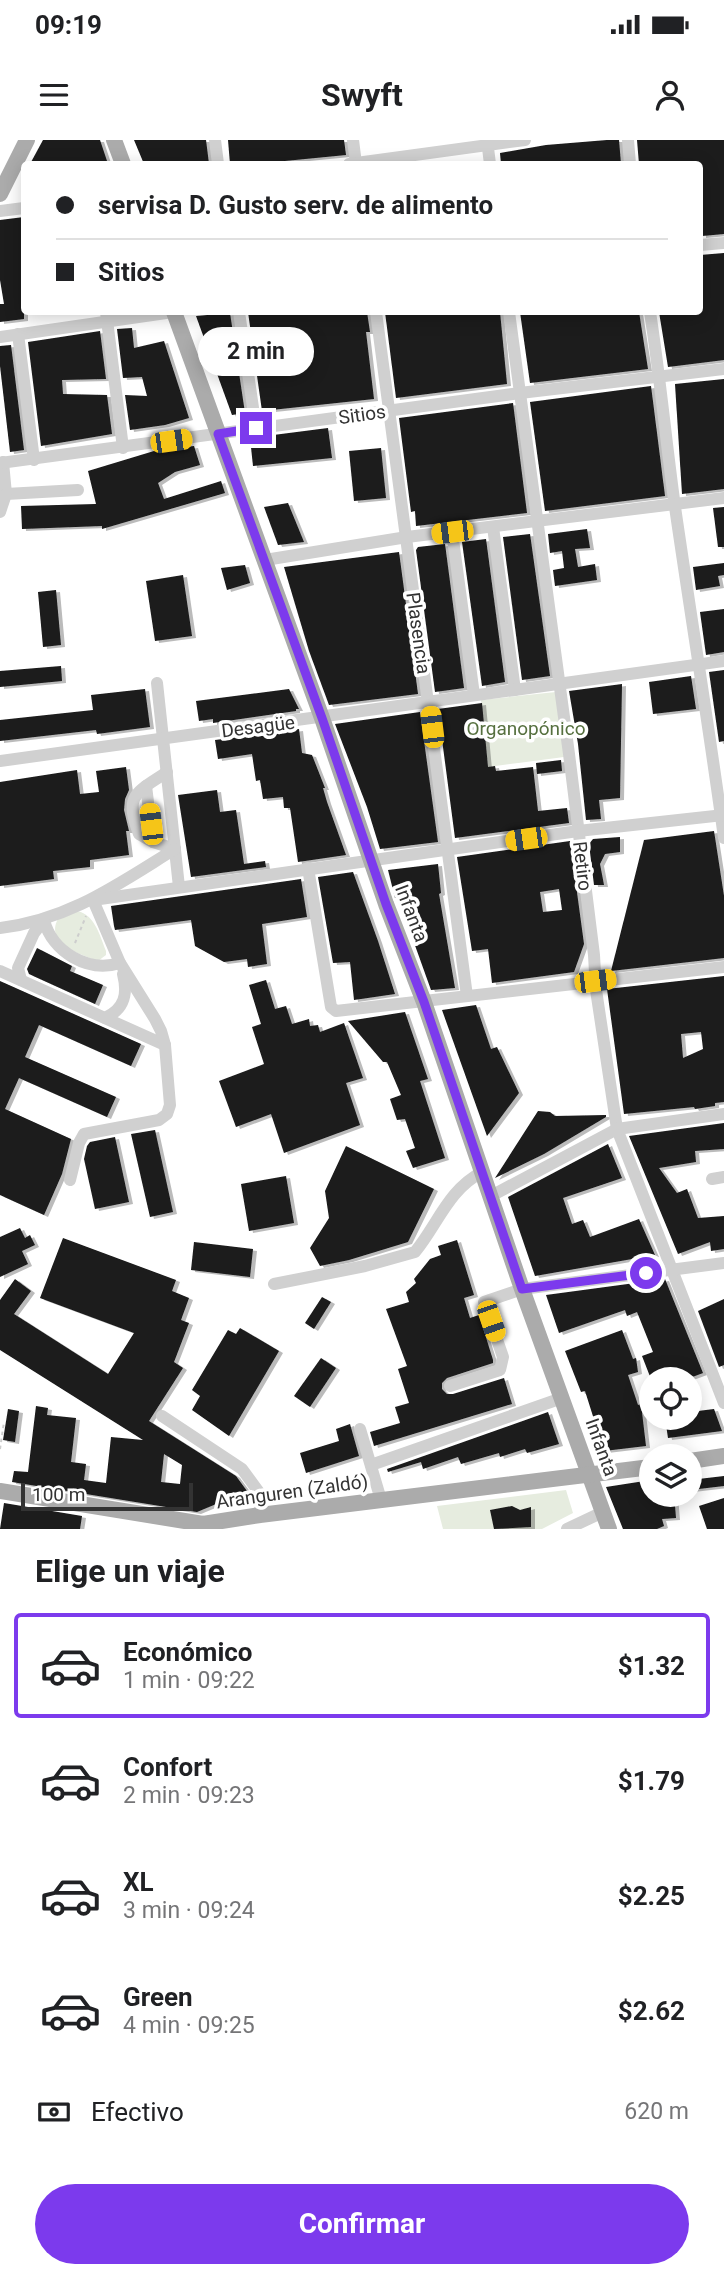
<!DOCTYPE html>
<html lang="es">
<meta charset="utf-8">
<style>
:root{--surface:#fff;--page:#f6f6f6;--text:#202124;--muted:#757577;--line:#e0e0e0;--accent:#7c3aed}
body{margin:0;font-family:Roboto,sans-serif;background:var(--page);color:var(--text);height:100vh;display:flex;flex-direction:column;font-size:26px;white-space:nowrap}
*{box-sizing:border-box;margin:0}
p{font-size:23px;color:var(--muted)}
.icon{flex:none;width:38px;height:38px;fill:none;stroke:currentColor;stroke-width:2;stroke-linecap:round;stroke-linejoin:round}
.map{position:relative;height:1389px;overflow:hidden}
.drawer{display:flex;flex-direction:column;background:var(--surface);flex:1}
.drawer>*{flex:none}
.top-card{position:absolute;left:21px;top:21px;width:682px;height:154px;border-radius:7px;box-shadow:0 4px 18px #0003;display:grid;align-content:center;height:154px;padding:0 35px;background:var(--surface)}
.tools{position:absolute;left:639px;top:1227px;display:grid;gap:14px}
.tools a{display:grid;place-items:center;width:63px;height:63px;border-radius:50%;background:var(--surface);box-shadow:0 4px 18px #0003;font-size:35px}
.scale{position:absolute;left:21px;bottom:18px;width:172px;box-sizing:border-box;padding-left:7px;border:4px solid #333;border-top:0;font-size:19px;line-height:24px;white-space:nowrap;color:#333;-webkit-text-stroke:5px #fff;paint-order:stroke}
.end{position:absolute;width:32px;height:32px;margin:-16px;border:9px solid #7c3aed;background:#fff;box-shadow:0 0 0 4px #fff}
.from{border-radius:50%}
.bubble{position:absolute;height:49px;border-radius:24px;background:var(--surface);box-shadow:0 4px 18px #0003;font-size:23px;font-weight:700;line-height:49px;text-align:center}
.car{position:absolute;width:21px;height:42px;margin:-21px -10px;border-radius:9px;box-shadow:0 0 5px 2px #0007;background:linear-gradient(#f5c518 24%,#345 0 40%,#f5c518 0 76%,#345 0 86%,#f5c518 0)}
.top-card b{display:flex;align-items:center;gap:24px;height:66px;font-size:26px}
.top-card b+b{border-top:2px solid var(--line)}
.top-card i{width:18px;height:18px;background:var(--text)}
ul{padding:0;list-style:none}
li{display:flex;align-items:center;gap:21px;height:105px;margin:0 14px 10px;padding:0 21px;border:4px solid transparent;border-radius:7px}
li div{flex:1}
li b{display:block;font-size:26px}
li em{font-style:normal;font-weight:700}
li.active{border-color:var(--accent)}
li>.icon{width:63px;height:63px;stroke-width:1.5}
h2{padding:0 35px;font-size:32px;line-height:84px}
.pay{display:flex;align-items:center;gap:18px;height:77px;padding:0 35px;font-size:26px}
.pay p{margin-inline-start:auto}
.cta{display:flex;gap:14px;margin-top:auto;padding:14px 35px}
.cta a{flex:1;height:80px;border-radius:42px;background:var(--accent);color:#fff;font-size:28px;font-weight:700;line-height:80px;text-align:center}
.status{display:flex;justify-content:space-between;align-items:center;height:49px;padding:0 35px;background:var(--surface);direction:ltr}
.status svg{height:19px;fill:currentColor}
header{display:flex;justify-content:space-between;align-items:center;height:91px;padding:0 35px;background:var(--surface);font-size:32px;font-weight:700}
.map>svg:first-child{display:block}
</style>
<div class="status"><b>09:19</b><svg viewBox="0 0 49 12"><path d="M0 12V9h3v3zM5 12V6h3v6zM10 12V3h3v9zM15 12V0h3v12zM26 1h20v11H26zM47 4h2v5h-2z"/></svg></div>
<header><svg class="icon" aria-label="menu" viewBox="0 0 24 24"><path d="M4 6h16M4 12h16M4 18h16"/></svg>Swyft<svg class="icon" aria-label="person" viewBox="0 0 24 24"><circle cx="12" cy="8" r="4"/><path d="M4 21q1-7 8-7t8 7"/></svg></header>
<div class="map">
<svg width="724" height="1389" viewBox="0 0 724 1389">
<defs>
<filter id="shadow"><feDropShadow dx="4" dy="2" stdDeviation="0" flood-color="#0004"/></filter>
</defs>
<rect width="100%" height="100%" fill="#fff"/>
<!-- green -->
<g fill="#e6ecdf">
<path d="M556 552 564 617 488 627 481 560Z"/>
<path d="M74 771C94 771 100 796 106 811V815L98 821C80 814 43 803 59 777Z"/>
<path d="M566 1350 573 1373 542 1389H443L437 1366Z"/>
</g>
<!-- building -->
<g fill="#1a1a1a" fill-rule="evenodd" filter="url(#shadow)">
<path d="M43 0H100L108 24H30Z"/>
<path d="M134 0H206L209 24H144Z"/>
<path d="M228 0H344L346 15 254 24H230Z"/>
<path d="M607 0H619L621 24H501L500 13 546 5Z"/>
<path d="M637 0H724V94L702 96 700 24H639Z"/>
<path d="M24 77V179L0 182V164H4L0 140V80Z"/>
<path d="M724 113V220L668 227 659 172H700V115Z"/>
<path d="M248 172H367L370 192H366L374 259 262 271Z"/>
<path d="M385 172H500L507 244 396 258Z"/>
<path d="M520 172H639L648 229 530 243Z"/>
<path d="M230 173 245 273 232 275 196 176Z"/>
<path d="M132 188 134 208 164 201 189 278 165 285 130 290 125 255 147 256 142 237 123 238 117 189Z"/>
<path d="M100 191 106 239 62 240 63 254 107 255 112 294 41 306 28 202Z"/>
<path d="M11 205 24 310 10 312 0 226V206Z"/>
<path d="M724 239V349L682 354 675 244Z"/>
<path d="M651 246 665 356 545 371 530 262Z"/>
<path d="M513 263 527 373 416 386 415 371 411 372 399 278Z"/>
<path d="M328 288 332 318 253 326 250 298Z"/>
<path d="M194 306 200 325 175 332 158 343 164 359 221 341 225 353 102 389V386L22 389 21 366 96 364 88 331 154 311Z"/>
<path d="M381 308 386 358 354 361 349 311Z"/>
<path d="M288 363 304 402 278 405 264 367Z"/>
<path d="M724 367V407H718L713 368Z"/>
<path d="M587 389 590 408 575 409 578 427 595 424 597 440 555 446 553 430 564 428 562 411 550 413 548 394Z"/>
<path d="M530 394 550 536 522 540 503 397Z"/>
<path d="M486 399 505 542 482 546 462 402Z"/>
<path d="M445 404 464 548 435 552 416 410 418 407Z"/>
<path d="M399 412 418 554 329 565 309 511 284 427Z"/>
<path d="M724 423V435L718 436 720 446 696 450 693 427Z"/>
<path d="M245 425 250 443 227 450 221 428Z"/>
<path d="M183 435 192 496 155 501 146 441Z"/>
<path d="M56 450 61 505 43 507 38 452Z"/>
<path d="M724 469V512L706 515 700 472Z"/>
<path d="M61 526 62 541 0 547V531Z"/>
<path d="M724 530V601L719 602 709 532Z"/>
<path d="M691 536 696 569 653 574 649 542Z"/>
<path d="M622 544 620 658 599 660 601 679 586 680 578 604 569 551Z"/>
<path d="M145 549 150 587 97 594 96 590 0 601V580L93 570 91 555Z"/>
<path d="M289 549 299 569H296V571L213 583V579L199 581 196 561Z"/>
<path d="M482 563 488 627 495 626 496 631 533 627 538 671 567 668 569 683 455 698 438 569Z"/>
<path d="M420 572 438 702 380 709 367 667 335 584Z"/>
<path d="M299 589 302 613 312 615 325 648H323L327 662 346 715 298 722 290 668H284L283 657 263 659 260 640 256 641 252 614 218 619 215 600Z"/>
<path d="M561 620 562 631 537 634 536 623Z"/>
<path d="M126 627 129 650 125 659 124 670 129 691H126L129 715 90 720V727L53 731 54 739 0 746V642L77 630 80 654 99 652 96 631Z"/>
<path d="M217 650 220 672 236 670 244 724 265 721 266 727 191 737 178 655Z"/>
<path d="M714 691 724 756V818L611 831 644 700Z"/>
<path d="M620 697V712L605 714 600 724 604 745H594L589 704 593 699Z"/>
<path d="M570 701 584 804 574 832 492 843 488 809 472 811 457 717ZM559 749 562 770 543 772 540 752Z"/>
<path d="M438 724 441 753 439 754 455 848 431 850 398 758H395L388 730Z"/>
<path d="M353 732 378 801 395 854 354 860 350 822 333 823 318 737Z"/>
<path d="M301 739 307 777 262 784 267 824 248 827 247 819 224 822 195 806 191 780 115 790 114 786 111 766Z"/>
<path d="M37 808 72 826 70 831 103 845 95 864 29 834 27 829Z"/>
<path d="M724 836V962L715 963V966L695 969 694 967 624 974 607 849ZM701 892 703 909 683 918 681 894Z"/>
<path d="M266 840 275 869 286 866 292 884 309 879 310 886 318 885 320 892 344 883 363 938 346 943 360 985 284 1013 271 974 236 987 219 941 264 924 252 887 261 884 249 845Z"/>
<path d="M0 841 141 904 131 926 39 885 25 917 116 957 107 977 19 938 5 969 71 999 62 1034 44 1075 0 1055Z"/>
<path d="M476 865 491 909 497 907 519 953 487 996 442 870Z"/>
<path d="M405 872 428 939 420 941 445 1018 413 1028 406 1011 415 1008 405 979 397 980 390 959 401 955 387 922H383L348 881Z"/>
<path d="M538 971 550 972 555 976 606 975V977L544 1014 495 1038Z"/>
<path d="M724 983V1009L695 1011 696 1022 659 1028 677 1053 687 1049 698 1078 724 1076V1109L711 1111 710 1102 678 1114 629 996Z"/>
<path d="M155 990 173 1072 150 1077 131 994Z"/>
<path d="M115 997 129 1062 95 1069 84 1019 87 1006 90 1002Z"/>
<path d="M608 1004 622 1038 563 1058 572 1084 583 1080 590 1097 639 1079 655 1115 535 1136 508 1057Z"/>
<path d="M346 1006 434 1049 408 1102 349 1120 320 1126 310 1108 329 1078 325 1051Z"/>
<path d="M286 1036 294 1083 249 1091 241 1044Z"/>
<path d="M20 1088 25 1098 30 1095 35 1105 22 1111 28 1124 0 1137V1097Z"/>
<path d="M63 1098 176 1140 172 1151 189 1158 181 1180 189 1183 174 1222 183 1228 149 1281 236 1336 247 1351 236 1359 233 1357 197 1372 12 1342 14 1331 28 1332 36 1266 48 1268 47 1275 76 1278 71 1322 86 1324 84 1340 106 1343 111 1297 143 1300 0 1210V1160L15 1139 31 1151 14 1174 108 1234 134 1193 40 1158ZM164 1314 182 1325 180 1344 161 1342Z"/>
<path d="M457 1100 474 1155 464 1158 470 1178 479 1175 493 1220V1223L447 1238 442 1243V1249L447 1254H453L504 1238 512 1264 374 1306 370 1292 400 1283 395 1267 409 1263 398 1229 407 1226 386 1169 409 1162 406 1152 416 1143 414 1139 430 1119 441 1115 438 1106Z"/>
<path d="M194 1102 253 1109 250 1137 191 1130Z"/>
<path d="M665 1139 703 1233 687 1239H651L642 1216 653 1212 637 1172 627 1176 625 1170 559 1193 546 1155Z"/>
<path d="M322 1157 331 1162 314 1189 305 1183Z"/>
<path d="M724 1159V1225L719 1227 698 1171Z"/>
<path d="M240 1188 279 1211 229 1296 192 1270 200 1256 192 1250 228 1190 236 1194Z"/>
<path d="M622 1190 633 1219 636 1218 638 1232 628 1235 638 1265 641 1264 646 1306 604 1311 585 1251 581 1252 565 1211Z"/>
<path d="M321 1218 336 1228 310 1267 294 1256Z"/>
<path d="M8 1269 19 1271 15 1302 3 1300Z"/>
<path d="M714 1269 722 1291 668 1298 665 1278H690V1272Z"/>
<path d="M548 1272 559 1304 527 1313 525 1309 500 1317 499 1313 461 1324 458 1317 423 1329 421 1322 388 1332 387 1329Z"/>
<path d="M350 1284 359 1316 306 1333 300 1313 339 1301 336 1289Z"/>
<path d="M724 1336V1346L690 1350V1340Z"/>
<path d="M651 1340V1354H674L676 1378 662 1379 664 1386 657 1389H623L606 1347Z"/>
<path d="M724 1358V1389H707L699 1366Z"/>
<path d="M4 1363 82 1376 80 1389H0Z"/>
<path d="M512 1366 520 1370 531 1367V1387L494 1389 490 1370Z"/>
</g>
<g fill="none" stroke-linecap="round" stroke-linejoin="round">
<!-- path -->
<g stroke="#cdcdcd" stroke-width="2" stroke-dasharray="3.5 3.5" stroke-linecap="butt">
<path d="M75 803 86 776"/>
<path d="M0 1309 4 1282"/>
</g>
<!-- minor -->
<g stroke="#d0d0d0" stroke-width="12">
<path d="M215 0 218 24"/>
<path d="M353 0 356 24"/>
<path d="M487 0 490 24"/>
<path d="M628 0 630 24"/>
<path d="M349 24 525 0"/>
<path d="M0 71 24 68"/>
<path d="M700 105 724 103"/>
<path d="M106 172 123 308"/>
<path d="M239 172 256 288"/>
<path d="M376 172 467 856"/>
<path d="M509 172 569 614 594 815 596 850 617 989 724 1263"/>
<path d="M650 172C660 236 666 302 675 367 691 477 709 588 724 698"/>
<path d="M18 194 34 320"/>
<path d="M0 197 173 172"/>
<path d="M3 322 6 354 78 350"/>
<path d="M0 323 520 253 724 229"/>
<path d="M0 372 6 354"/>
<path d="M493 387 515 550"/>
<path d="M452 392 474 555"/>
<path d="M265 420 407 397 724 358"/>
<path d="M157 543 179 747"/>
<path d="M0 621 724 521"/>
<path d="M167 632C136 653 124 654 139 694L153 702 175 709"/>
<path d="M146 646 153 702"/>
<path d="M308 728 331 867 336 871 724 827"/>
<path d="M44 780C52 812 88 833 120 823"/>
<path d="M0 788C69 780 118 744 175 709"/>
<path d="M0 831 165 905"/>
<path d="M21 840 18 828 34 793 44 780"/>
<path d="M105 878C125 869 128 854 123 834"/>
<path d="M712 1039 724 1037"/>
<path d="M70 1040 79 1003 84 994 159 980 167 974 170 965 165 905 161 891 155 879 120 823 93 760 578 691 724 675"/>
<path d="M491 1056 617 989 724 974"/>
<path d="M274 1144 365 1126 415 1112C438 1084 448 1050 482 1032"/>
<path d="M450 1246 500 1230 503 1217 484 1162 522 1149 724 1123"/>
<path d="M162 1276 242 1329 261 1355 260 1375"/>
<path d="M360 1289 381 1360"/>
<path d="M371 1325 562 1258"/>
<path d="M567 1389 603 1372"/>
</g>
<!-- major -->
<g stroke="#ababab" stroke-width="16">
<path d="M114 0 123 24"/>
<path d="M0 54 27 0"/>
<path d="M174 172 322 578 386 764 424 862 522 1149 609 1389"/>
<path d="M690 1321 724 1316"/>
<path d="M0 1351 203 1384 260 1375 651 1327"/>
</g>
</g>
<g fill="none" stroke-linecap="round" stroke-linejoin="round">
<!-- route -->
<path stroke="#7c3aed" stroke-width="9" d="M256 288 218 294 322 578 386 764 424 862 522 1149 646 1133"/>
</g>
<g text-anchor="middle" stroke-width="7" stroke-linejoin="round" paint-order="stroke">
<!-- street labels -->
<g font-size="19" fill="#333" stroke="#fff">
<text transform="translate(362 274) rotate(-8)" y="7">Sitios</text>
<text transform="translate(419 493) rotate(82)" y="7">Plasencia</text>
<text transform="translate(258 586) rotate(-7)" y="7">Desagüe</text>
<text transform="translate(583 726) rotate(83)" y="7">Retiro</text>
<text transform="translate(412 773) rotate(69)" y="7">Infanta</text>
<text transform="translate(602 1307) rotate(70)" y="7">Infanta</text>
<text transform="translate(292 1351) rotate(-8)" y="7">Aranguren (Zaldó)</text>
</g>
<!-- park labels -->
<g font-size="19" fill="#56703f" stroke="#fff">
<text x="526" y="595">Organopónico</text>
</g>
</g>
</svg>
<div class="tools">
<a><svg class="icon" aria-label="locate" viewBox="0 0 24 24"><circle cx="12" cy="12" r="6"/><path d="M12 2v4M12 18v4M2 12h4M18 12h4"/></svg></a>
<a><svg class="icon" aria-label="layers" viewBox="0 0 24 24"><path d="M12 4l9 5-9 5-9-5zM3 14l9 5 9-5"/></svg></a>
</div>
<div class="scale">100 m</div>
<i class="end from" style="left:646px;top:1133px"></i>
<i class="end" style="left:256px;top:288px"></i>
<div class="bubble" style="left:198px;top:187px;width:116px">2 min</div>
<i class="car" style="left:171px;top:301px;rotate:82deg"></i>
<i class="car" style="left:452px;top:392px;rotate:263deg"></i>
<i class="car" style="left:432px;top:587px;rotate:353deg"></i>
<i class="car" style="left:151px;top:684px;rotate:353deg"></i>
<i class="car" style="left:526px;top:699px;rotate:262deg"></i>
<i class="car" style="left:595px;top:841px;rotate:83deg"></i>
<i class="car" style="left:491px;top:1181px;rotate:161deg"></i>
<div class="top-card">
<b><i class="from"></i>servisa D. Gusto serv. de alimento</b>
<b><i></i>Sitios</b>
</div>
</div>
<section class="drawer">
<h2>Elige un viaje</h2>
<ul>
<li class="active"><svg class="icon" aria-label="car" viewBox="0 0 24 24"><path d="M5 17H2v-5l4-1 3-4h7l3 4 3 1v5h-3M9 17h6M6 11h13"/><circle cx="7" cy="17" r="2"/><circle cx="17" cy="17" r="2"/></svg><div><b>Económico</b><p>1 min · 09:22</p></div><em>$1.32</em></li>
<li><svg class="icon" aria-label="car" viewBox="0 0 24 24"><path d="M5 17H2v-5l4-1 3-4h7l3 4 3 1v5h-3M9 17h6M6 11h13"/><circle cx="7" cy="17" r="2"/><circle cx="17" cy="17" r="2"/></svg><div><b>Confort</b><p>2 min · 09:23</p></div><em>$1.79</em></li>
<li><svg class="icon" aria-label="car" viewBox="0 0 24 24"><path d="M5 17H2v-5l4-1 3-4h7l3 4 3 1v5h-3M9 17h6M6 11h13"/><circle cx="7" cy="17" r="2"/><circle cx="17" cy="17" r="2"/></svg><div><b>XL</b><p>3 min · 09:24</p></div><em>$2.25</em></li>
<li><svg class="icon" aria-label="car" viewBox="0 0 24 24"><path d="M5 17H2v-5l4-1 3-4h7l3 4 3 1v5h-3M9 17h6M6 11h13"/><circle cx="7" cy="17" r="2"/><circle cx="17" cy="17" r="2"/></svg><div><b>Green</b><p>4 min · 09:25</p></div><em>$2.62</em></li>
</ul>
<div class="pay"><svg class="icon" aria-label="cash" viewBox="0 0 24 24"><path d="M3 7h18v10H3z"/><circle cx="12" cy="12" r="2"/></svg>Efectivo<p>620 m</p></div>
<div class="cta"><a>Confirmar</a></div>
</section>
